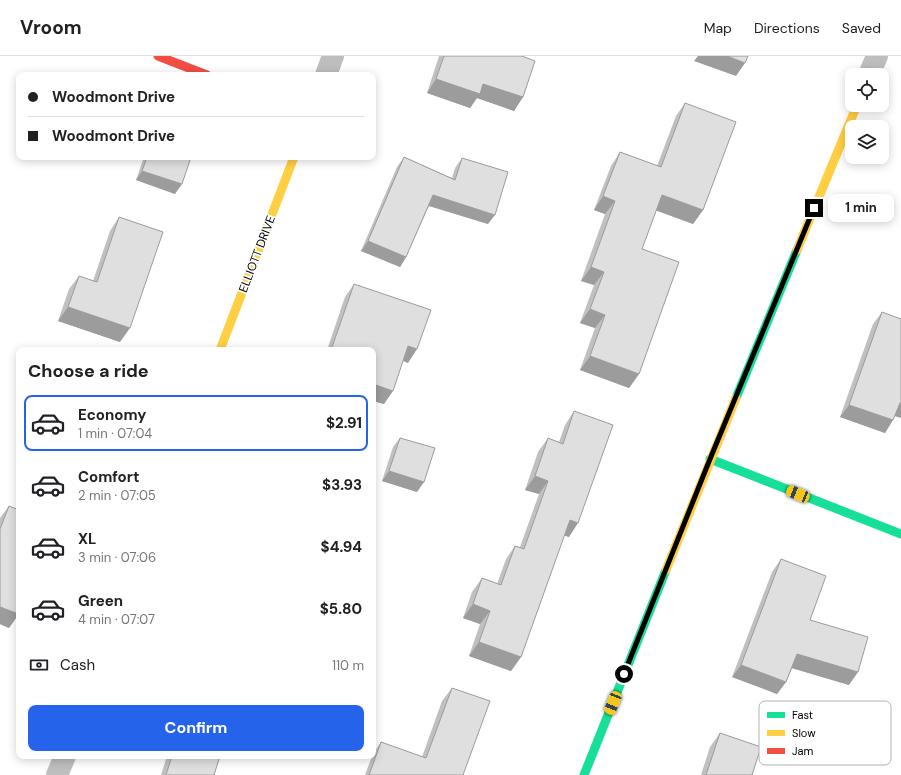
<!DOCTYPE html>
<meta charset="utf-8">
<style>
:root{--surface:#fff;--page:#f6f6f6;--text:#202124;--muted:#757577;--line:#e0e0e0;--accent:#2563eb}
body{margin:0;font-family:"DM Sans",sans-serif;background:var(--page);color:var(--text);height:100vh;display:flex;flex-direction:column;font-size:15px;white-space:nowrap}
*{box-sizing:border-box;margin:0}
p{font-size:13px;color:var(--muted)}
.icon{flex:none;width:22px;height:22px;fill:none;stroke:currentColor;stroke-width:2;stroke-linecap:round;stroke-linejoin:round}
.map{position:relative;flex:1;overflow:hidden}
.sheet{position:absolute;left:16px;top:291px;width:360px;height:412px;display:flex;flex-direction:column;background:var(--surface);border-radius:8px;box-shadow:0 2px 10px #0003}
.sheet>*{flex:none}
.guide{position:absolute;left:16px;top:16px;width:360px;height:88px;border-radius:8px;box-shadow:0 2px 10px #0003;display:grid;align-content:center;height:88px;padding:0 12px;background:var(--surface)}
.fabs{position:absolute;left:845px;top:12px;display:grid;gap:8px}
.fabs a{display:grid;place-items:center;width:44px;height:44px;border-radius:8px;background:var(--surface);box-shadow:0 2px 10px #0003;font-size:20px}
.end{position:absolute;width:18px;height:18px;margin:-9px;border:5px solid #000;background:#fff;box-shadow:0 0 0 2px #fff}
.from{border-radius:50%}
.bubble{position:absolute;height:28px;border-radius:8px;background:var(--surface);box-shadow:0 2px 10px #0003;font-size:13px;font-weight:700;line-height:28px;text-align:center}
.car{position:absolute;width:12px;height:24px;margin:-12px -6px;border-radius:5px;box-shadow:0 0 3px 1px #0007;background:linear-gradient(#f5c518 24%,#345 0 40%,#f5c518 0 76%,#345 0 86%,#f5c518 0)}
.guide b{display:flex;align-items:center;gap:14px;height:38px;font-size:15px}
.guide b+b{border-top:1px solid var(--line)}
.guide i{width:10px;height:10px;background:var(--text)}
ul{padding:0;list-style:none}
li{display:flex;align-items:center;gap:12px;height:56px;margin:0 8px 6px;padding:0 4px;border:2px solid transparent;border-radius:8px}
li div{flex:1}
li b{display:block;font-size:15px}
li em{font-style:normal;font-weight:700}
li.selected{border-color:var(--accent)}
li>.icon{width:36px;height:36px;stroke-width:1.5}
h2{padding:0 12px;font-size:18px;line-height:48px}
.pay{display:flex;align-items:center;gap:10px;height:44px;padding:0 12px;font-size:15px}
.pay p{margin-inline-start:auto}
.cta{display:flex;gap:8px;margin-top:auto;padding:8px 12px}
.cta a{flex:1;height:46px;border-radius:8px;background:var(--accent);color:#fff;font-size:16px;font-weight:700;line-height:46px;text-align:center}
header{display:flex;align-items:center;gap:24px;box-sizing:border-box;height:56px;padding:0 20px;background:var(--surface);border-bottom:1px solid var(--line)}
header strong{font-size:19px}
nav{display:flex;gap:22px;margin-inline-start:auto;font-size:14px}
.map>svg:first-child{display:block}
</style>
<header>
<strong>Vroom</strong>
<nav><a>Map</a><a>Directions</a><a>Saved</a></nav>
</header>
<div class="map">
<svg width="901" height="719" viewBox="0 0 901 719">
<rect width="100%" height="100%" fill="#fff"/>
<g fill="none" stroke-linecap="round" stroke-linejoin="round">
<!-- street -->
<g stroke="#bebebe" stroke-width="22">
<path d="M326 19 333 0"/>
<path d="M869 19 877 0"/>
<path d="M57 719 65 700"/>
</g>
<!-- fast -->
<g stroke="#16e098" stroke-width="9">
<path d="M736 342 797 194"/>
<path d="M710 403 901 478"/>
<path d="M584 719 666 514"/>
</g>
<!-- slow -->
<g stroke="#ffcf43" stroke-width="9">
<path d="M797 194 857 49"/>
<path d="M220 294 294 101"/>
<path d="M666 514 736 342"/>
</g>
<!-- jam -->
<path stroke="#f24e42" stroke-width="9" d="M158 0 207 19"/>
</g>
<!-- wall -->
<g fill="#c0c0c0">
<path d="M439 0H522L523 41 514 55 477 42 470 52 427 37Z"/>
<path d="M685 47 703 154 693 168 656 154 642 193 639 318 629 332 580 314 595 272 580 267 594 229 581 225 605 158 594 154 611 110 620 96 657 110 676 60Z"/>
<path d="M144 101H191L175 138 136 124Z"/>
<path d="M404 101 452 122 455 112 462 102 488 168 429 150 406 201 400 211 361 195 397 111Z"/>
<path d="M119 161 120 286 58 265 69 233 79 220 93 225 110 175Z"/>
<path d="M354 228 408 307 403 305 384 348 373 345V294H327L345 241Z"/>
<path d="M882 256 895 360 885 377 840 361 873 268Z"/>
<path d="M574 355 569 481 564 479 521 601 511 615 469 600 480 568 463 562 472 536 482 522 497 528 506 503 515 490 520 491 539 438 525 434 538 396 548 382 559 386 565 369Z"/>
<path d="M400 382 417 436 382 425 393 391Z"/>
<path d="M9 450V572L0 568V462Z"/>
<path d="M781 503 810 564 849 629 792 612 786 626 777 638 732 621 772 516Z"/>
<path d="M452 632 463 719H365L372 700H373V698L381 686 422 701 442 645Z"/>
<path d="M720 677 752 719H701L710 691Z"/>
<path d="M167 700H220L214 719H161Z"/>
</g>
<!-- shaded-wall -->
<g fill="#9c9c9c">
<path d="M698 0H727L745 7 736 20 694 5Z"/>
<path d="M436 23 483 28 523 41 514 55 477 42 470 52 427 37Z"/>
<path d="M142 115 182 128 175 138 136 124Z"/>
<path d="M433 139 495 159 488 168 426 149Z"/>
<path d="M662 139 703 154 693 168 652 153Z"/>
<path d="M603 140 615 145 605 158 594 154Z"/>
<path d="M368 185 406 201 400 211 361 195Z"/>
<path d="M591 211 604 216 594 229 581 225Z"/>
<path d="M68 251 130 272 120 286 58 265Z"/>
<path d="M590 253 605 259 595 272 580 267Z"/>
<path d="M408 290 417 293 408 307 399 303Z"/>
<path d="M590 300 639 318 629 332 580 314Z"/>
<path d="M373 328 393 335 384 348 373 345Z"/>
<path d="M900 347H901V362L891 359Z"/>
<path d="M849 349 893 364 885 377 840 361Z"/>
<path d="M389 415 424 426 417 436 382 425Z"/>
<path d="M535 420 548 425 539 438 525 434Z"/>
<path d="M570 464 578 467 569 481 560 478Z"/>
<path d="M473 548 490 555 480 568 463 562Z"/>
<path d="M0 551 19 558 9 572 0 568Z"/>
<path d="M479 586 521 601 511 615 469 600Z"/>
<path d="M797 598 858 616 849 629 788 611Z"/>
<path d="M741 609 786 626 777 638 732 621Z"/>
</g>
<!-- building -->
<g fill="#dfdfdf" stroke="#9c9c9c">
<path d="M444 0H522L535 5 523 41 483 28 480 38 436 23Z"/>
<path d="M727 0H748L745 7Z"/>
<path d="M685 47 736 66 703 154 662 139 642 193 679 206 639 318 590 300 605 259 590 253 604 216 591 211 615 145 603 140 620 96 661 111Z"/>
<path d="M147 101H191L182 128 142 115Z"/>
<path d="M404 101 455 124 462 102 508 116 495 159 433 139 406 201 368 185Z"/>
<path d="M119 161 163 176 130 272 68 251 79 220 97 226Z"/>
<path d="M354 228 431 254 417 293 408 290 393 335 373 328V294H331Z"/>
<path d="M882 256 901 263V347H900L893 364 849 349Z"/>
<path d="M574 355 613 369 578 467 570 464 521 601 479 586 490 555 473 548 482 522 501 529 515 490 524 493 548 425 535 420 548 382 563 388Z"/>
<path d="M400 382 435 392 424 426 389 415Z"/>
<path d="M9 450 19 454V558L0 551V473Z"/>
<path d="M781 503 826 520 810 564 868 581 858 616 797 598 786 626 741 609Z"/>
<path d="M452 632 490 645 463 719H369L381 686 426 702Z"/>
<path d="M720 677 761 691 752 719H706Z"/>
<path d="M172 700H220L214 719H166Z"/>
</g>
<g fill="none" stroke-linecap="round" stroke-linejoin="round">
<!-- route -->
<path stroke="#000" stroke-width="5" d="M624 618 710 403 814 152"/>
</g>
<g text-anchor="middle" stroke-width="3.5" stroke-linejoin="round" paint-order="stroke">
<!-- street labels -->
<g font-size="12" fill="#000" stroke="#fff">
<text transform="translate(257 198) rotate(-69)" y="4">ELLIOTT DRIVE</text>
</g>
</g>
<!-- legend -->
<rect x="759" y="645" width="132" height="64" rx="6" fill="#fff" stroke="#b2b2b2" stroke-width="1"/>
<rect x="767" y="656" width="18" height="6" fill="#16e098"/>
<rect x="767" y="674" width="18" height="6" fill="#ffcf43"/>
<rect x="767" y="692" width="18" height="6" fill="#f24e42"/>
<g font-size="11" fill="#000">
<text x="792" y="663">Fast</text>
<text x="792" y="681">Slow</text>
<text x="792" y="699">Jam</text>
</g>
</svg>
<div class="fabs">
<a><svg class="icon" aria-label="locate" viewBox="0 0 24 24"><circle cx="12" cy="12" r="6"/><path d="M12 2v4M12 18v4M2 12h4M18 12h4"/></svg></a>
<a><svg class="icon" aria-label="layers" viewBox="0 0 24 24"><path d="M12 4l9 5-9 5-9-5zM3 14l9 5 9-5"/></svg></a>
</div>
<i class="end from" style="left:624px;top:618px"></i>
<i class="end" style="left:814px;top:152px"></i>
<div class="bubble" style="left:828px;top:138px;width:66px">1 min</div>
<i class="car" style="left:798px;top:438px;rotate:292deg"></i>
<i class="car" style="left:613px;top:647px;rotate:202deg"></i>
<div class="guide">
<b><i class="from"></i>Woodmont Drive</b>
<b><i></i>Woodmont Drive</b>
</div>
<section class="sheet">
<h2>Choose a ride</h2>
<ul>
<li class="selected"><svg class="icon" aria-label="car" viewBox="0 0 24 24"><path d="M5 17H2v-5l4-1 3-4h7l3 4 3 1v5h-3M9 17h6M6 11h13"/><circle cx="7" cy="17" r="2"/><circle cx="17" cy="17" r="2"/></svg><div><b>Economy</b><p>1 min · 07:04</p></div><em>$2.91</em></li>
<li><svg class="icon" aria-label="car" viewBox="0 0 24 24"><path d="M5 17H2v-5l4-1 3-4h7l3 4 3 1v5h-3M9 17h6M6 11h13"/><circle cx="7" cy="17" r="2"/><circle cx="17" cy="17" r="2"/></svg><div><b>Comfort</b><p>2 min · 07:05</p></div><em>$3.93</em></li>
<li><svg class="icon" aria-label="car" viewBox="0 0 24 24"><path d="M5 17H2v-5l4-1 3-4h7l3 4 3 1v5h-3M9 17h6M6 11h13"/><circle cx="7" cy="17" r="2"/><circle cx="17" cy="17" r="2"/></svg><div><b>XL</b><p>3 min · 07:06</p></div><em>$4.94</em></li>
<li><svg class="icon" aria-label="car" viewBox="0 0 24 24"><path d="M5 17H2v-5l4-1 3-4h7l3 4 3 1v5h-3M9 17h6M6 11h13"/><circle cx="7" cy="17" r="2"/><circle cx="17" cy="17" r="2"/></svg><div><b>Green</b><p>4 min · 07:07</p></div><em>$5.80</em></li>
</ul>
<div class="pay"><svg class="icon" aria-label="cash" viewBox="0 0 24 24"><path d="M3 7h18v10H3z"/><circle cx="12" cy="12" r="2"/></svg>Cash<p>110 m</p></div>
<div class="cta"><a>Confirm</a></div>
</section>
</div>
